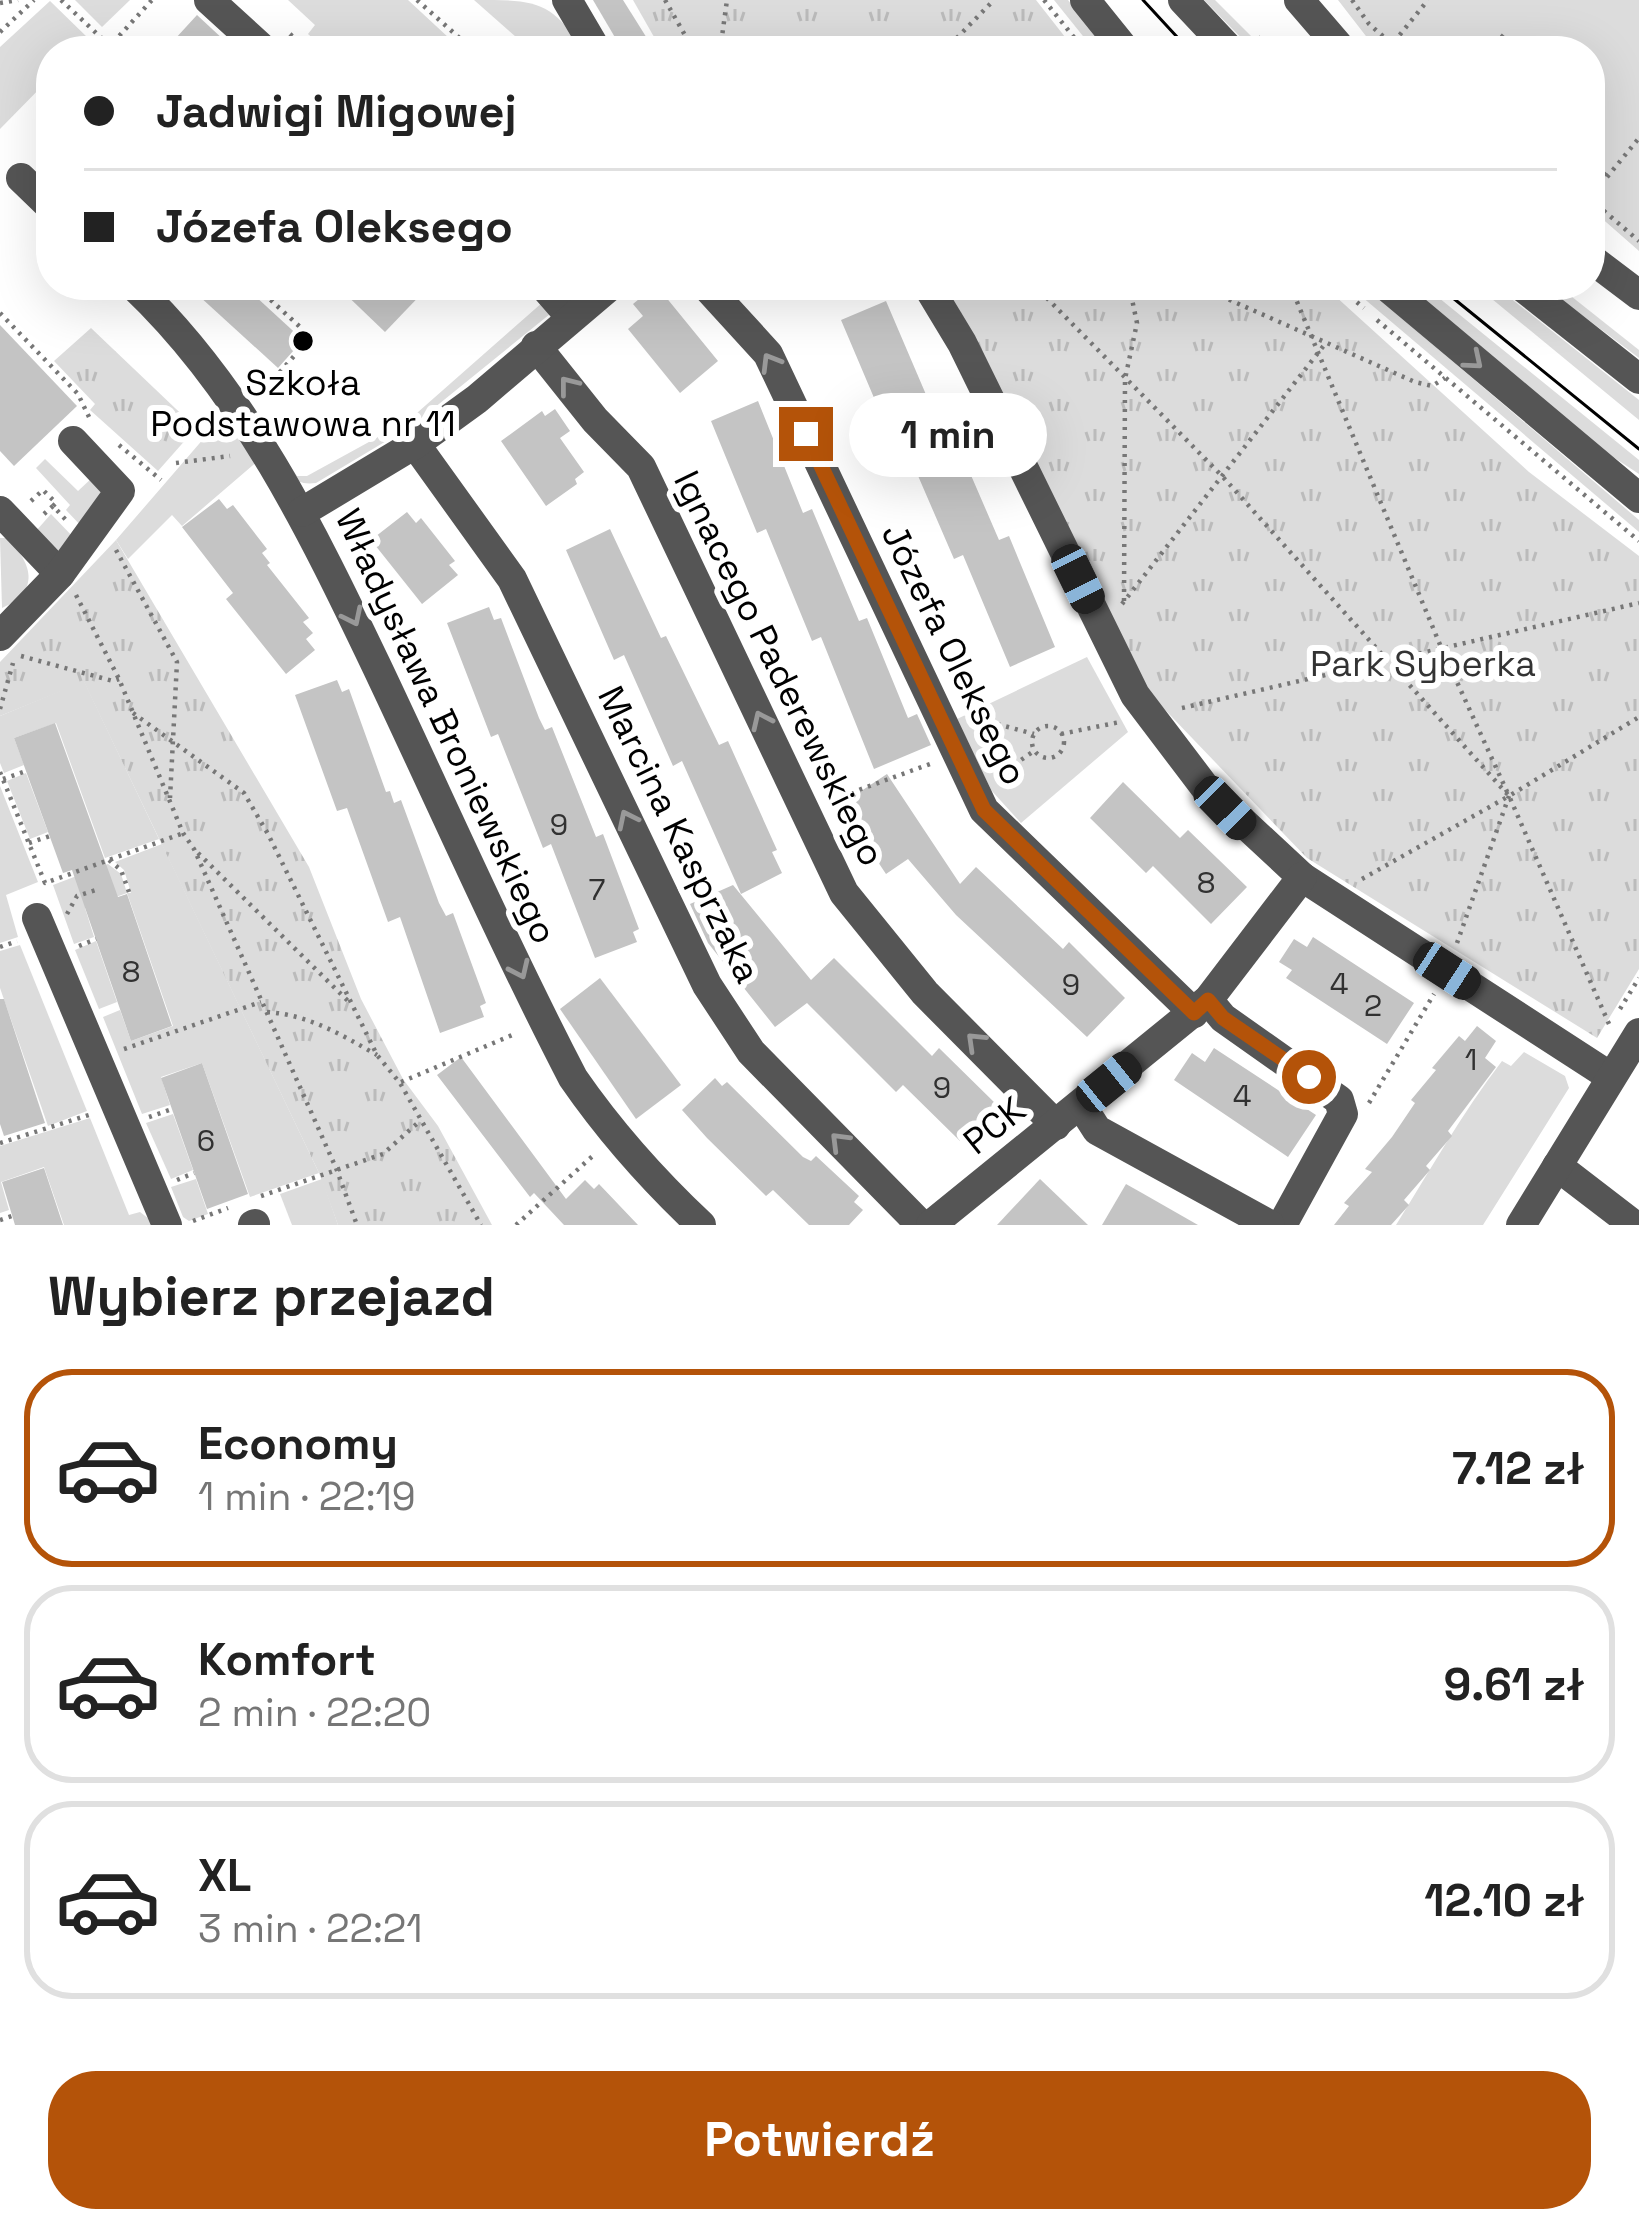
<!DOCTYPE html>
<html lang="pl">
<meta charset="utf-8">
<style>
:root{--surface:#fff;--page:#f2f2f2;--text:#222;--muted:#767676;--line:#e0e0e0;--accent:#b45309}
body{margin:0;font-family:"Space Grotesk",sans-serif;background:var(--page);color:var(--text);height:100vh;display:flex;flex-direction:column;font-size:45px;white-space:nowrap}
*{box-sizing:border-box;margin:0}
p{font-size:39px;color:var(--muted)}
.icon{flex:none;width:66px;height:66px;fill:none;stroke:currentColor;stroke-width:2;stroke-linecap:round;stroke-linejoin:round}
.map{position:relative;height:1225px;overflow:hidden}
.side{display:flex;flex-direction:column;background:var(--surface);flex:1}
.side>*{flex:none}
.top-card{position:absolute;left:36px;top:36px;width:1569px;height:264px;border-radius:48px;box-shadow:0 12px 48px #0002;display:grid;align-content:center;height:264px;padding:0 48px;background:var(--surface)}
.end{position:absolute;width:54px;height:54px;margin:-27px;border:15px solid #b45309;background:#fff;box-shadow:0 0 0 6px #fff}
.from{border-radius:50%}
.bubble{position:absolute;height:84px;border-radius:42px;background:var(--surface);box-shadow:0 12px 48px #0002;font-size:39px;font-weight:800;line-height:84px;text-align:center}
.car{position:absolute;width:36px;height:72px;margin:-36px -18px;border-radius:15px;box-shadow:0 0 9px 3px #0007;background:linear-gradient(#222 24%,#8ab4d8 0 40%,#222 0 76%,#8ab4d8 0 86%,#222 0)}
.top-card b{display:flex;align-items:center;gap:42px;height:114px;font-size:45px}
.top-card b+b{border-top:3px solid var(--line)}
.top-card i{width:30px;height:30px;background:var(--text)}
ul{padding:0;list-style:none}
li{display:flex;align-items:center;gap:36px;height:198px;margin:0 24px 18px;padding:0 24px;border:6px solid var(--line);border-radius:48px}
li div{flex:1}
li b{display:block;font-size:45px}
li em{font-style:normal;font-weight:800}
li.active{border-color:var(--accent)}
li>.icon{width:108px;height:108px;stroke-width:1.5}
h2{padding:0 48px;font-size:54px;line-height:144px}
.button{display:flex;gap:24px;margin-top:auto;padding:24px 48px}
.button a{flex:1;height:138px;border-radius:48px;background:var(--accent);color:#fff;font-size:48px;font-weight:800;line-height:138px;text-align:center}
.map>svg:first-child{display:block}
</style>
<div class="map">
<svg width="1639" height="1225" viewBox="0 0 1639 1225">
<defs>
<pattern id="park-tufts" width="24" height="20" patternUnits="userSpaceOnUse" patternTransform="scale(3)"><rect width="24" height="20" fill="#dcdcdc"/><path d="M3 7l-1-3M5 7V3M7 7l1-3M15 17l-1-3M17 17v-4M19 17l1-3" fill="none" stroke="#bbb"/></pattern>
</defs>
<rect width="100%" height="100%" fill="#fff"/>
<!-- grass -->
<g fill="#dcdcdc">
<path d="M75 0H130L102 27Z"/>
<path d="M288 0H408L463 51H327L308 34 315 25Z"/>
<path d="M474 0C537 0 550 0 584 51H532Z"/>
<path d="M1054 0H1068L1108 51H1095Z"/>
<path d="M1204 0H1215L1266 51H1254Z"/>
<path d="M1338 0H1639V251L1590 208V51H1384L1369 40Z"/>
<path d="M50 1 89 39 76 51H51V77L0 129V47Z"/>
<path d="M1348 285H1363L1639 520V532Z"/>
<path d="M1408 285H1423L1639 460V474L1604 451Z"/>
<path d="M1475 285H1494L1639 400V420Z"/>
<path d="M1542 285H1557L1639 350V358Z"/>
<path d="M543 302 550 314 413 425 316 483C293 486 291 474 283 455L297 476H307L409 420Z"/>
<path d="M229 421 259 460 182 526 172 515 128 559 116 540 205 437Z"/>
<path d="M45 459 78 491 92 478 102 490 84 529 66 510 70 505 36 468Z"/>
<path d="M51 514 75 539 59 551 36 531Z"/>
<path d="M0 538H7C32 563 41 591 2 608Z"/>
<path d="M1087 657 1128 732 1021 823 991 790 957 719Z"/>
<path d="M84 681 159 839 105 858 56 723 14 738 24 765 4 773 0 763V716Z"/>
<path d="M26 773 48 832 30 839 7 781Z"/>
<path d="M0 786 38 882 6 895 18 937 0 943Z"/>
<path d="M162 844 319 1173 250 1197 202 1063 161 1077 170 1105 142 1114 103 1017 120 1010 131 1041 173 1026 127 893 85 908 94 937 74 944 53 885 108 864 121 874 127 893H131L124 870 115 862Z"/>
<path d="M96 941 117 1002 99 1009 75 950Z"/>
<path d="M20 945 87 1111 48 1126 0 988V951Z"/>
<path d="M1524 1052 1565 1076 1569 1088 1483 1225H1396C1431 1169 1462 1113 1502 1061L1511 1066Z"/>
<path d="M173 1114 193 1170 171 1179 146 1123Z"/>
<path d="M90 1118 129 1215 140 1212 157 1225H64L44 1167 1 1182 9 1210 0 1213V1146Z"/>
<path d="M196 1179 208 1214 189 1221 183 1217 171 1187Z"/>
<path d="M322 1179 338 1225H292L280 1194Z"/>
</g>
<!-- park -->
<g fill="url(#park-tufts)">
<path d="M633 0H1036L1076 51H662Z"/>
<path d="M940 285H1323L1529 472 1639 556V969L1597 1038 1307 858 1147 691Z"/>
<path d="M91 328 196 428 158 471 90 410 95 404 54 361Z"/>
<path d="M116 540 309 867 361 999 403 1079 438 1126 492 1225H338L319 1173 84 682 0 716V662Z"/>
</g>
<!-- building -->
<g fill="#c4c4c4">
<path d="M593 0H623L655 51H623Z"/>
<path d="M197 15 225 41 215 51H164Z"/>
<path d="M187 285H243L303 340 278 368Z"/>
<path d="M336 285H430L385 332Z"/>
<path d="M656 285 718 361 680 393 628 329 643 316 633 304Z"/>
<path d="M886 301 942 432 951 429 999 540 1009 536 1055 647 1010 667 963 555 954 559 906 448 897 452 841 320Z"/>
<path d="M0 325 77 406 14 466 0 451Z"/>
<path d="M758 401 803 513 812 509 859 621 867 618 908 718 917 714 931 745 874 769 821 637 812 641 766 529 757 533 711 421Z"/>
<path d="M555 409 570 431 560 438 584 472 575 479 577 484 546 506 501 441 542 411 545 416Z"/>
<path d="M219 499 227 509 233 505 267 549 262 553 270 563 267 565 309 618 303 622 313 633 306 639 315 650 286 674 226 599 233 593 182 527Z"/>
<path d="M407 512 416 523 421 518 455 561 449 565 458 575 422 604 371 540Z"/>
<path d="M610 529 661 638 666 636 719 745 728 741 777 850 772 852 782 873 741 894 682 761 673 766 624 655 614 660 566 550Z"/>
<path d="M489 607 494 620 501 618 539 718 545 730 552 727 596 837 603 834 639 929 633 932 637 942 595 958 551 844 543 848 498 734 491 737 447 623Z"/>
<path d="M337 680 342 692 349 689 386 792 390 791 394 803 401 800 439 903 446 916 453 913 486 1003 480 1006 484 1017 440 1033 400 917 388 922 347 808 337 811 295 695Z"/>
<path d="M55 723 118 897 127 894 172 1026 131 1041 72 870 63 873 14 738Z"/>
<path d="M887 774 960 884 976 867 1063 949 1069 942 1125 998 1087 1037 956 915 908 859 886 874 840 805Z"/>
<path d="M1123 782 1180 838 1188 830 1247 887 1211 924 1153 866 1146 873 1090 818Z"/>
<path d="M733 885 811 980 834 958 932 1056 939 1048 997 1105 960 1141 903 1085 896 1092 807 1003 775 1027 708 943 690 904Z"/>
<path d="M1313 937 1414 1003 1387 1044 1286 978 1292 970 1279 962 1294 939 1307 947Z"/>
<path d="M600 978 681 1085 636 1119 560 1009Z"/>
<path d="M0 999H4L45 1123 4 1136 0 1124Z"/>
<path d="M1477 1026 1496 1041 1485 1058 1496 1067 1448 1131 1452 1136 1426 1166 1430 1170 1404 1200 1409 1205 1391 1225H1334L1349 1206 1344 1203 1372 1172 1365 1169 1392 1137 1415 1103 1411 1100 1436 1070 1432 1068 1459 1036 1465 1041Z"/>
<path d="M1214 1048 1316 1115 1288 1157 1174 1080 1192 1053 1205 1062Z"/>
<path d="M461 1057 566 1199 585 1180 594 1189 599 1184 638 1225H564L534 1193 530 1197 437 1075Z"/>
<path d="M202 1063 248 1194 207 1209 161 1078Z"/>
<path d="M715 1078 722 1086 727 1082 803 1157 811 1161 816 1156 859 1196 854 1202 863 1210 849 1225H809L773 1190 766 1196 707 1138 682 1110Z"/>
<path d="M44 1168 63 1225H15L2 1182Z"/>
<path d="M1040 1179 1088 1225H997Z"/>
<path d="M1126 1184 1142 1193 1198 1225H1102Z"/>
</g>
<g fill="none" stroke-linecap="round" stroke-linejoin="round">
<!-- path -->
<g stroke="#777" stroke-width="4.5" stroke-dasharray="3 6" stroke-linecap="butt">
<path d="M61 0 110 46 152 0"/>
<path d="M417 0 474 51"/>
<path d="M665 0 694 51"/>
<path d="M1044 0 1085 51"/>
<path d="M1352 0 1369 24 1400 51"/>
<path d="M0 3 18 0"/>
<path d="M0 32 34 0"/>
<path d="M290 34 308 51"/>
<path d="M1258 37 1272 51"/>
<path d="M1394 42 1428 0"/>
<path d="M720 51 727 0"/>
<path d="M944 51 994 0"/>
<path d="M1490 51 1506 32"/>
<path d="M1590 122 1602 107"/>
<path d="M1590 162 1608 177"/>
<path d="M1590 198 1639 138"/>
<path d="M1590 199 1639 241"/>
<path d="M1034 285 1223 477 1509 796 1441 647 1290 285"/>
<path d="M1196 285 1415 382 1432 386 1445 378"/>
<path d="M1336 285 1364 308"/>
<path d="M967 296 988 285"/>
<path d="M0 313 78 394 89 417"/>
<path d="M1377 320 1639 541"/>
<path d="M256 385 279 373 311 337 263 293"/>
<path d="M119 445 161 480"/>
<path d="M176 463 230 456"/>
<path d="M31 501 43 490 56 503 53 506"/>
<path d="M44 514 53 506 66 520"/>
<path d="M116 550 177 662 170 798"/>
<path d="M76 595 119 679 183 833 194 849 336 1168 357 1225"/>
<path d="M1124 601 1125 379 1137 323 1129 285"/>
<path d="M1122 604 1325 344"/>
<path d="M21 656 113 681 119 679"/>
<path d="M1182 708 1639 603"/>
<path d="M0 709 13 663"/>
<path d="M133 713 244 793 268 834 377 1055 400 1083 481 1225"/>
<path d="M971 721 982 720 1034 734"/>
<circle cx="1048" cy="742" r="16"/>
<path d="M1061 734 1120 722"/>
<path d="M0 772 45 883 181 834"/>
<path d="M999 775 1034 751"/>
<path d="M3 779 26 771"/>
<path d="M834 799 930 764"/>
<path d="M29 843 50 836"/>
<path d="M198 853 348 1001"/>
<path d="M109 860 121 870 129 892"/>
<path d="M1362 879 1509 796"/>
<path d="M67 914 77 896 96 890"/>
<path d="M1457 943 1509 796"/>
<path d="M79 946 96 939"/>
<path d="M0 947 17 941"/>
<path d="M1620 1009 1639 978"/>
<path d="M267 1012C309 1015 340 1034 377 1055"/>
<path d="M1609 1024 1509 796 1639 717"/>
<path d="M124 1049 261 1002"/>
<path d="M401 1082 517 1033"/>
<path d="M1369 1103 1434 994"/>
<path d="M149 1117 172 1109"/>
<path d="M0 1143 92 1114"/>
<path d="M177 1180 194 1173"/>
<path d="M261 1196 383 1154 421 1120"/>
<path d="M0 1220 12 1216"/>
<path d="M193 1221 228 1208"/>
<path d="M516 1225 596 1153"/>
</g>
<!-- minor -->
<g stroke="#555" stroke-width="30">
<path d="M209 0 265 51"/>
<path d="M567 0 597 51"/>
<path d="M1085 0 1126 51"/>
<path d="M1183 0 1231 51"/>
<path d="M1299 0 1343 51"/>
<path d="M21 178 51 207"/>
<path d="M1590 258 1639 295"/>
<path d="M133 285C244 390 312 531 377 667 442 804 503 943 573 1078 611 1133 652 1179 701 1225"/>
<path d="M543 285 571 317"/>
<path d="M705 285 768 354 984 810 1194 1013"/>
<path d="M927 285 962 343 1135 695 1204 786 1302 877 1611 1077"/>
<path d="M1385 285 1639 498"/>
<path d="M1520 285 1639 379"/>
<path d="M536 346 595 420 641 467 844 893 925 993 1056 1125"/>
<path d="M415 444 512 579 707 985 751 1052 921 1225"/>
<path d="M0 511 60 574"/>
<path d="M302 512 415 444 477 399 611 285"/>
<path d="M0 636 60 574 120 491 73 441"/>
<path d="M37 918 167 1225"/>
<path d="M1208 1000 1223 1018 1339 1100 1343 1114 1282 1225"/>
<path d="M1081 1105 1097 1130 1270 1225"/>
<path d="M1557 1166 1634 1225"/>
<path d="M253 1225 255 1224"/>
<path d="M931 1225 1208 1000 1302 877"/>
<path d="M1521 1225 1639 1033"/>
</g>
<!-- tram -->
<g stroke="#000" stroke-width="3">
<path d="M1143 0 1190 51"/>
<path d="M1437 285 1639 449"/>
</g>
</g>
<!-- one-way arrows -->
<defs><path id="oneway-chevron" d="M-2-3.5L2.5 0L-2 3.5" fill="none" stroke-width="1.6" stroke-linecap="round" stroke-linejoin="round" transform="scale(3)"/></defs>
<g stroke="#999">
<use href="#oneway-chevron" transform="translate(1474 361) rotate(40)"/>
<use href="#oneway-chevron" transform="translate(770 362) rotate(-121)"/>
<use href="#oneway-chevron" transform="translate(568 385) rotate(-128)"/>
<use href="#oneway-chevron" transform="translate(353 617) rotate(64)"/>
<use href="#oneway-chevron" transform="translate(761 720) rotate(-115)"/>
<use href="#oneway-chevron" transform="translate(627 819) rotate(-116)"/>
<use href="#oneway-chevron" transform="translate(520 970) rotate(65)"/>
<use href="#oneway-chevron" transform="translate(975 1041) rotate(-136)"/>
<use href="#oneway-chevron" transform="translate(839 1141) rotate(-135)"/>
</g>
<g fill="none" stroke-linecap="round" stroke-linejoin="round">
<!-- route -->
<path stroke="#b45309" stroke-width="15" d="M806 434 984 810 1194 1013 1208 1000 1223 1018 1309 1077"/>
</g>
<!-- markers -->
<circle fill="#000" stroke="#fff" stroke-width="4.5" cx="303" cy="341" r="12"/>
<g text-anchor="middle" stroke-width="12" stroke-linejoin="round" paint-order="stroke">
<!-- number labels -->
<g font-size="30" fill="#313131">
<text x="559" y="835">9</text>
<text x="1206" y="893">8</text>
<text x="597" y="900">7</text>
<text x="131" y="982">8</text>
<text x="1339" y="994">4</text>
<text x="1071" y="995">9</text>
<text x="1373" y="1016">2</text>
<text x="1471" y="1070">1</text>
<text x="942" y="1098">9</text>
<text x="1242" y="1106">4</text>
<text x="206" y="1151">6</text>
</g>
<!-- poi labels -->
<g font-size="36" fill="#000" stroke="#fff">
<text x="303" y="395">Szkoła<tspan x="303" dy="41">Podstawowa nr 11</tspan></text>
</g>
<!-- street labels -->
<g font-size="36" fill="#000" stroke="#fff">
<text transform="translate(955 654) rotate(64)" y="13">Józefa Oleksego</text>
<text transform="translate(780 668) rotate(64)" y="13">Ignacego Paderewskiego</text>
<text transform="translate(447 726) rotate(65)" y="13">Władysława Broniewskiego</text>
<text transform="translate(680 834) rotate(64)" y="13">Marcina Kasprzaka</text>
<text transform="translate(994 1125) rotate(-39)" y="13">PCK</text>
</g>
<!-- park labels -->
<g font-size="36" fill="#333" stroke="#fff">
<text x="1423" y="676">Park Syberka</text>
</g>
</g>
</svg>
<i class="end from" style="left:1309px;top:1077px"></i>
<i class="end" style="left:806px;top:434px"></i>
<div class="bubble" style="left:849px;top:393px;width:198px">1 min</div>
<i class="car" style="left:1078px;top:579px;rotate:154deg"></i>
<i class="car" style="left:1225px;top:808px;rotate:136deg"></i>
<i class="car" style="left:1447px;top:971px;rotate:123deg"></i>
<i class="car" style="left:1109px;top:1082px;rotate:51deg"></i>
<div class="top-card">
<b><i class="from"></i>Jadwigi Migowej</b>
<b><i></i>Józefa Oleksego</b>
</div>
</div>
<section class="side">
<h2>Wybierz przejazd</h2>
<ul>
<li class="active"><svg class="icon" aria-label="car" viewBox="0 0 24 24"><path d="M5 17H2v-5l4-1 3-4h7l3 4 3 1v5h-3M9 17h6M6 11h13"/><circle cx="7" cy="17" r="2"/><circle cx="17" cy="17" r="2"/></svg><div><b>Economy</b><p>1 min · 22:19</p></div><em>7.12 zł</em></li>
<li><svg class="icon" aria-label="car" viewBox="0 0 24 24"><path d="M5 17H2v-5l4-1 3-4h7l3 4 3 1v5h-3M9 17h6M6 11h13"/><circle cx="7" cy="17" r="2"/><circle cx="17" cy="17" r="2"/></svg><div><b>Komfort</b><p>2 min · 22:20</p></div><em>9.61 zł</em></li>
<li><svg class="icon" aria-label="car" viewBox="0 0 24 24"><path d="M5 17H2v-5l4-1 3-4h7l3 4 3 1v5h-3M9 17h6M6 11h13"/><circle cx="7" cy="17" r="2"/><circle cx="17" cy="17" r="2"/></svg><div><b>XL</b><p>3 min · 22:21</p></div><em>12.10 zł</em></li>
</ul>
<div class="button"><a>Potwierdź</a></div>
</section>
